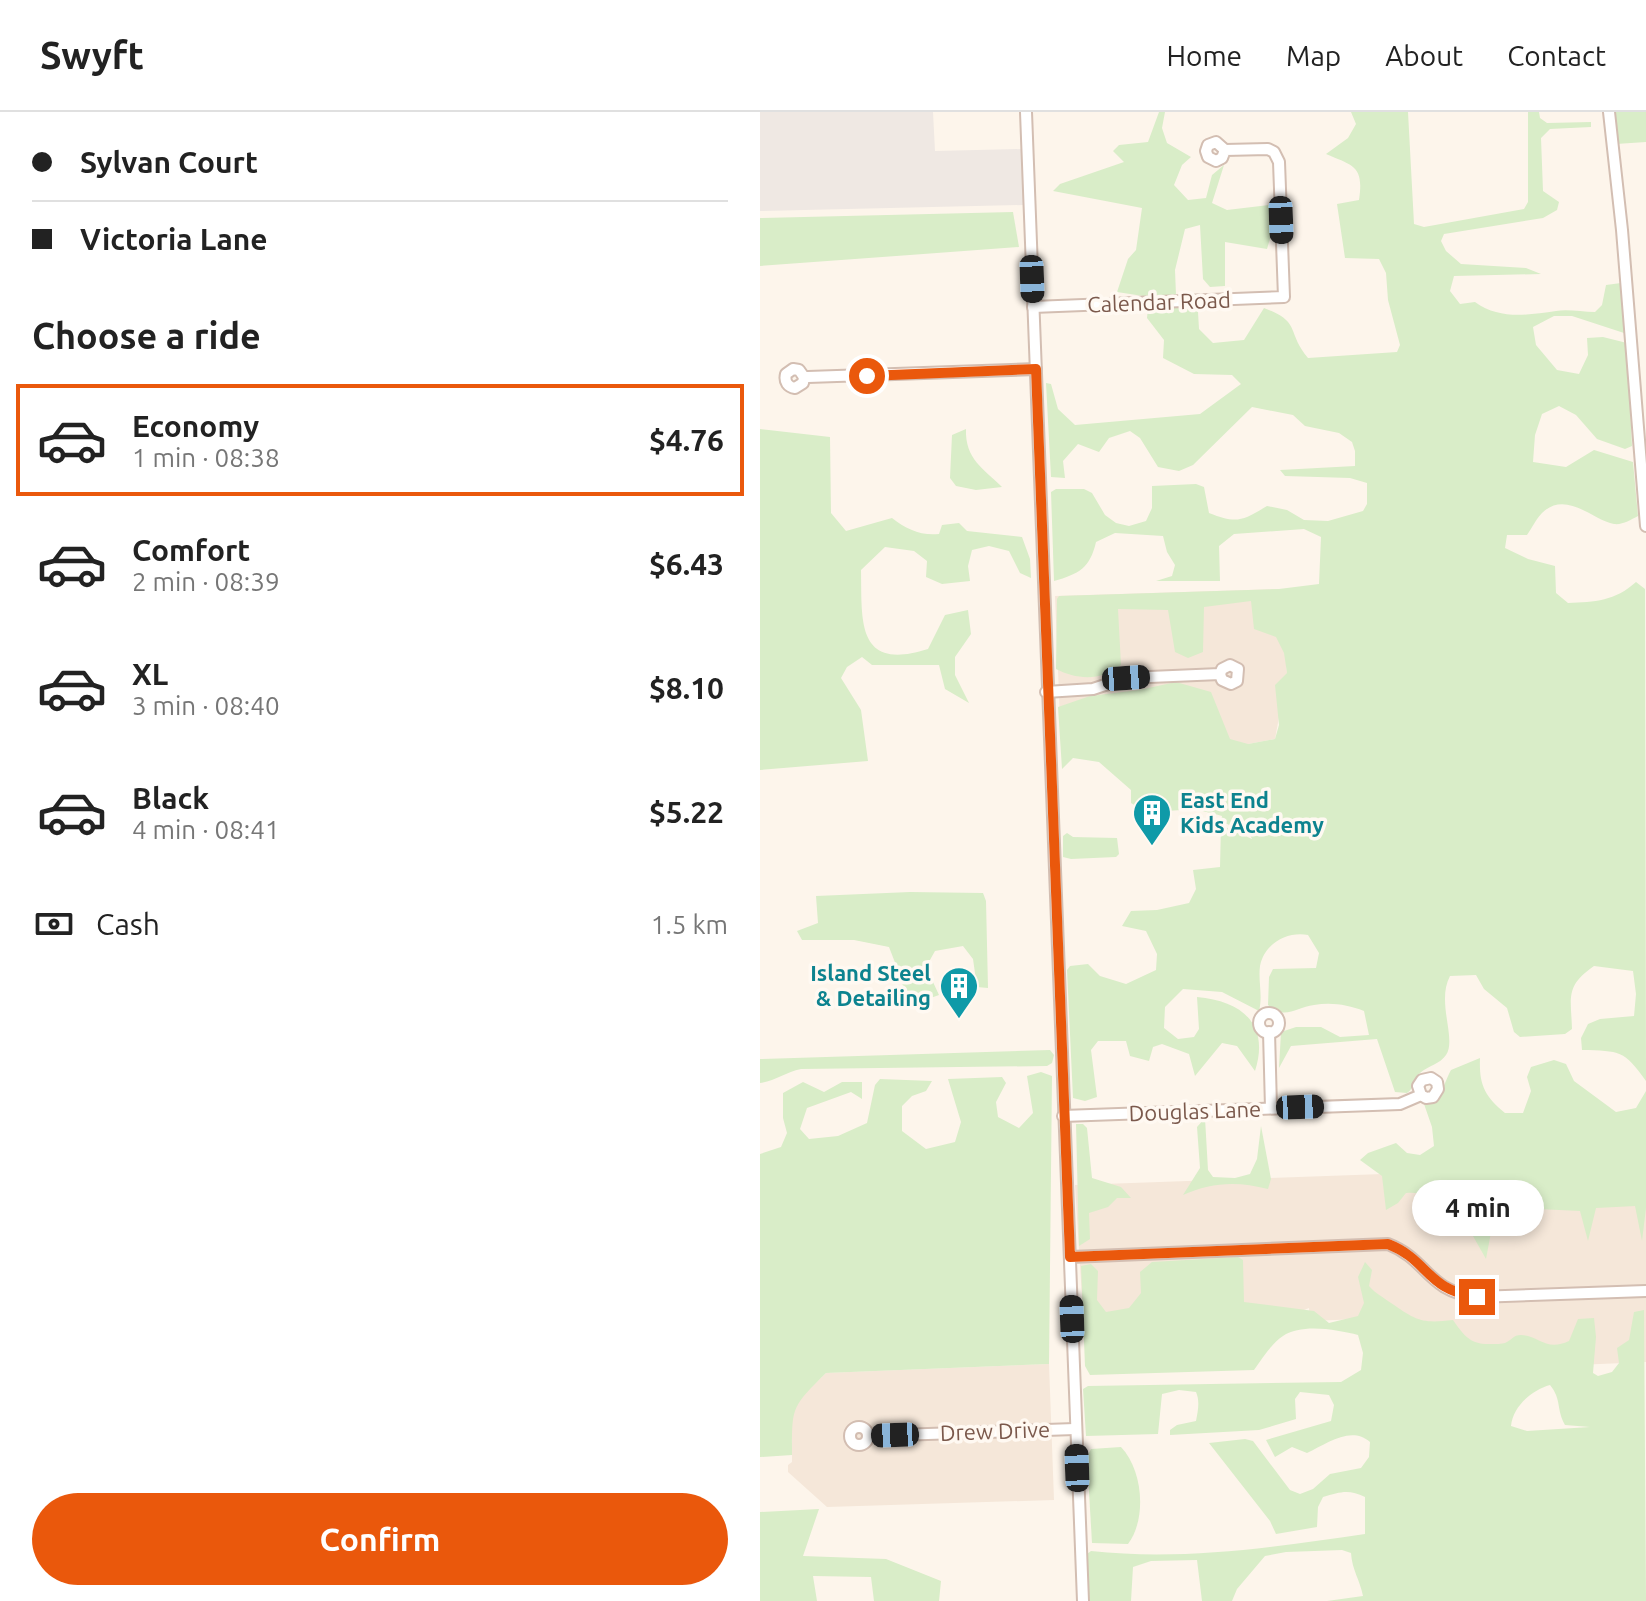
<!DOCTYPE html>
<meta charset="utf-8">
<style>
:root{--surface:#fff;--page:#f2f2f2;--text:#222;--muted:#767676;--line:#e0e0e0;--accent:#ea580c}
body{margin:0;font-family:Ubuntu,sans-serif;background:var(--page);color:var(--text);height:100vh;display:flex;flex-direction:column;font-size:30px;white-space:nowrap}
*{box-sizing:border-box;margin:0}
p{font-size:26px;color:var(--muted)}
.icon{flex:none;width:44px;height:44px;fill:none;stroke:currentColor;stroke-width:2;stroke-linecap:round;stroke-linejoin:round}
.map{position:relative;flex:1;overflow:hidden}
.drawer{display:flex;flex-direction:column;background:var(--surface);width:760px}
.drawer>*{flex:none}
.banner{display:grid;align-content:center;height:176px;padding:0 32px;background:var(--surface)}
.end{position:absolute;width:36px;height:36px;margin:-18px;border:10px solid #ea580c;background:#fff;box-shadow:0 0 0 4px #fff}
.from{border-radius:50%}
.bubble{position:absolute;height:56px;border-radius:28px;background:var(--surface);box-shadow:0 4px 12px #0003;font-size:26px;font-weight:700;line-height:56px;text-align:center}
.car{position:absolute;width:24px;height:48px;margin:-24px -12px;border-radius:10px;box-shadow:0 0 6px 2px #0007;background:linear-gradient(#222 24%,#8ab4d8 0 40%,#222 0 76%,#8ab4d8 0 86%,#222 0)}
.banner b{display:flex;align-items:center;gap:28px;height:76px;font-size:30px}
.banner b+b{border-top:2px solid var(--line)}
.banner i{width:20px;height:20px;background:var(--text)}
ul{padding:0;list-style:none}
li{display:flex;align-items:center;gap:24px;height:112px;margin:0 16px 12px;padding:0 16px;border:4px solid transparent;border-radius:0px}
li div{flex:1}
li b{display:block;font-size:30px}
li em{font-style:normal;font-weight:700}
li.on{border-color:var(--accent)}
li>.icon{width:72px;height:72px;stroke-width:1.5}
h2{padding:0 32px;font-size:36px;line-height:96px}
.pay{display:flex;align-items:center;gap:20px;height:88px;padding:0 32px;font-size:30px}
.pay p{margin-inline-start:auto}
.button{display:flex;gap:16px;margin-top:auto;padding:16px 32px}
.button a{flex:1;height:92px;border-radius:48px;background:var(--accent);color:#fff;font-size:32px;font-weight:700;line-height:92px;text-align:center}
header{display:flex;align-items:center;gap:48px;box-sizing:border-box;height:112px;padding:0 40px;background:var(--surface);border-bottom:2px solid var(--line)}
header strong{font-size:38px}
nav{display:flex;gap:44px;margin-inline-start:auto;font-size:28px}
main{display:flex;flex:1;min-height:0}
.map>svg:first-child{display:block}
</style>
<header>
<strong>Swyft</strong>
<nav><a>Home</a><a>Map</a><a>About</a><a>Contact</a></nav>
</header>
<main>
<section class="drawer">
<div class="banner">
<b><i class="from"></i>Sylvan Court</b>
<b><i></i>Victoria Lane</b>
</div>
<h2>Choose a ride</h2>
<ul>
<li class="on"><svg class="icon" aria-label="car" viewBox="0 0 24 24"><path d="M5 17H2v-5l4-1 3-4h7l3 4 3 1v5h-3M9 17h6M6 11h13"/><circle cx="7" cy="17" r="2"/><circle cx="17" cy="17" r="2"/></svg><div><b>Economy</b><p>1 min · 08:38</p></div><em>$4.76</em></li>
<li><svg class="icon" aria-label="car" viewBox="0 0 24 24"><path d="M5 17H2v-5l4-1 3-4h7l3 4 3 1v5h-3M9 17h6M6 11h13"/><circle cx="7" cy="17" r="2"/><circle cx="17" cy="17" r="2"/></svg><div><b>Comfort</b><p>2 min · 08:39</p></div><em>$6.43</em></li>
<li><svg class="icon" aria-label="car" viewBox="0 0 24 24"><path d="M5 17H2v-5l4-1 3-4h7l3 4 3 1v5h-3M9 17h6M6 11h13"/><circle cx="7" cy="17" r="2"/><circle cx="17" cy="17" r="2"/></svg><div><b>XL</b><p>3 min · 08:40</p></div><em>$8.10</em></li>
<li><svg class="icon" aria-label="car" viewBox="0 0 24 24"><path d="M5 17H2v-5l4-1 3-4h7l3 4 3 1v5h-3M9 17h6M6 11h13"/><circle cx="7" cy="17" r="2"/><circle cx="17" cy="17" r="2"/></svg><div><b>Black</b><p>4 min · 08:41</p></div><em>$5.22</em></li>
</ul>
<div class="pay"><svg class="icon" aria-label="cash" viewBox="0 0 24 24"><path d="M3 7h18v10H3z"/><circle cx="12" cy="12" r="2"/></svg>Cash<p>1.5 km</p></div>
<div class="button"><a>Confirm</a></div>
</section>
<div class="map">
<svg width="886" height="1489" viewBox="0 0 886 1489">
<rect width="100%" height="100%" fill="#fdf5eb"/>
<!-- residential -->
<g fill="#f5e7d9">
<path d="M519 477 527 561 515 627 488 632H301L295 484Z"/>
<path d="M623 1062 886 1090V1250L794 1254 744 1232 716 1233 705 1226 650 1205 550 1209 549 1196 521 1207 324 1218 315 1073Z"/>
<path d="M289 1252 294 1388 67 1395 28 1360V1353L32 1350V1301L41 1285 66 1261Z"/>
</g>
<!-- industrial -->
<path fill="#efe8e3" d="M0 0H173L175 39 263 37V93L0 99Z"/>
<!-- green -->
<g fill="#d9edc8" fill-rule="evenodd">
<path d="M399 0H405L402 16 407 31 431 45 422 53 414 73 428 88 446 86 452 63 464 53 452 91 467 98 509 93 513 116 507 137 465 130V174L450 175 443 167 440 113 425 117 415 158 416 183 383 184 357 180 368 147 376 138 382 96 293 79 300 72 364 50 353 39 359 33 388 30Z"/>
<path d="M591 0H648L654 112 664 115 764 97 768 90V0H779L780 6 787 11 831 10V15L790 17 781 26 783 79 799 90 797 98 783 106 684 122 681 129 686 139 701 152 766 156 781 162 694 164 690 179 700 192 715 190C740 208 767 203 796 199 808 197 822 200 835 200L842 193 846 173 861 171 864 221 812 204H794L773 215 776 233 797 258 819 262 828 243 827 226 843 225 867 231 872 334 865 337 837 327 816 303 799 294 782 302 775 323 773 350 806 355 834 338 873 350 878 404C870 408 863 413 854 412 834 409 806 377 782 401 776 407 772 416 767 423H747L745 436 768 447 795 454 796 481 808 491C835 490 855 489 876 470L885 477 886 969C864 938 860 939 822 938L821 926 828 912 840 907 874 904 876 882 873 859 834 854C805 874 811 885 812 917L805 922 760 925 754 920 747 896 724 877 716 863 690 864C676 890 697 927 686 943 680 952 668 954 660 961 653 966 655 976 647 981L635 980 617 927 531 934 519 956 521 920 536 915H561L580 925 609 923 604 899C588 893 572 890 554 893 536 895 525 909 508 893L509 865 513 857 556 856 559 841 548 823C527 819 504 832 500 854 498 869 503 884 499 899L462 880 423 877 405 895 404 916 418 927 434 925 439 917 437 885C482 889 510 912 495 959L477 934 462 931 435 964 429 942 402 932 393 935 389 949 370 944 366 929H338L331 938 337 985 325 989 313 986 307 858 310 854 328 852 340 864 366 872 396 858 397 842 386 819 362 814 371 799 397 798 429 791 436 777 433 758 460 755 461 713 492 727 490 723 461 709 462 704C454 702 445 699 436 698 412 696 393 705 371 691V678L339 650 313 646 302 657 298 595 330 584 379 578 416 570 451 580 470 627 488 632 515 627 519 613 515 573 527 561 524 541 516 525 494 517 491 489 444 495 443 540 428 546 415 540 408 498 358 497 361 553C342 569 317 568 296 557L297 487 299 484 519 477 559 472 561 425 544 417 474 422 459 434 460 469H396L412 464 415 453 407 440 403 424 355 421 336 430C330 456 319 462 294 469L291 380 296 377H324L332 381 345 403 356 411 369 414 386 409 392 396V374L436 372 444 375 449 401C477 412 482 409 507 394L527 398 544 408 568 409 603 399 607 392V371L590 366 525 364 520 358 595 354V339L592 330 579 321 545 314 533 303 492 295 433 353 419 359 398 355 380 326 370 319 349 326 339 340 318 332 303 349 305 366 291 365 286 271 291 272 298 297 315 313 440 302 481 272 472 263 434 262 403 246 404 228 387 206 388 196 435 194 438 200 439 217 453 231 484 228 504 196C542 210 526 220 548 246L637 240 640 233 628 188 626 161 619 147 585 146 577 92 599 88C604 54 594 54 566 42L588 26 596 12Z"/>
<path d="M854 0H886V30L856 32Z"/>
<path d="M253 100 259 135 0 154V106Z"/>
<path d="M0 317 70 325 71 401 86 419 132 406C146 417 161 424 179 422L182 413 199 411 207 419 262 425 270 447 271 466 260 461 249 439 229 434 212 438 208 454 210 469 182 472 166 465 167 449 154 439 125 435 101 458C102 509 96 560 168 537L185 503 208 498 211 522 195 545V563L209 591 185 577 179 553H112L102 545 87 555 81 566 101 598 108 649 0 658Z"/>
<path d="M206 317C205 347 223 356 242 375L216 378 196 374 190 366 192 323Z"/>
<path d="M307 721 313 725 357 726 359 742 356 745 311 747 303 745V724Z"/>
<path d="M150 780 223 781 226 789 228 876 217 875 213 847 203 834 175 839 166 855 179 883 165 888 146 886 141 866 129 835 94 828H42L37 819 58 811 56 784Z"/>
<path d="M290 938 294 943 292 951 287 954 41 957C26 960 15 969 0 971V947Z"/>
<path d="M720 946C719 972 724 984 745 1001H763L771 979 767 965 771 955 794 948 806 952 814 969 856 1000 876 996 886 979V1096L882 1129 875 1094 836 1096 828 1129 820 1099 778 1097 735 1099 726 1147 709 1117 685 1124 690 1113C677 1095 671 1078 646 1081L638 1091 626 1098 622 1064 600 1048 608 1041 636 1031 647 1041 660 1043 674 1034 672 1015 664 992C682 987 683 973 691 958Z"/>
<path d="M281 960 292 964 289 1252 66 1261C31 1296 32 1294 32 1343L0 1345V1042L21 1035 27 1021 23 1006V981L43 970 64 980 82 970H102V987L91 980 47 996 40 1017 49 1027 78 1024 107 1011 115 973 120 967 172 969 166 979 152 984 142 994V1019L166 1037 195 1030 201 1010 188 967 242 965 246 971 236 990 238 1005 259 1016 273 1001 267 964Z"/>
<path d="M445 1006 448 1058 453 1065 475 1066 490 1062 497 1047 501 1014 511 1067 508 1077C478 1069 451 1070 423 1083L440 1056 437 1015Z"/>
<path d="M316 1012H323L327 1016 332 1066 361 1075 371 1086H357L348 1095 329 1101 330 1127 319 1134Z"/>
<path d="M478 1145 483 1148 484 1190 554 1199 569 1211 598 1204 604 1191 598 1165 605 1150 612 1158 609 1174C616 1182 623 1185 631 1191 656 1208 661 1212 693 1208 705 1225 711 1233 732 1232 735 1232 742 1232 745 1231 752 1228 753 1223 761 1223 778 1223 786 1240 809 1229L818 1207 834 1206 836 1225 833 1261 838 1264 852 1260 859 1251 857 1236 869 1228 874 1200 884 1198 886 1489H567L603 1484C600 1468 592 1458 591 1441L582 1438 526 1440 505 1444 477 1477 472 1489H442L437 1448 391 1449 373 1455 371 1489H328L327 1442 331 1439C423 1449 514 1435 605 1422V1385C589 1377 580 1380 563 1385L558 1395 557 1415 516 1422 510 1409 449 1331 485 1327 493 1329 530 1378 540 1382 553 1377 570 1362 601 1356 609 1345 610 1330C591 1313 566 1332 547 1341L532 1335 515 1345 506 1328 571 1309 574 1293 569 1283 540 1280 535 1287 536 1307 499 1318 410 1323V1318L417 1313 436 1309C438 1299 440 1289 436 1280L419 1278 402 1282 398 1322 326 1324 323 1277 328 1274 581 1270 601 1258 603 1241 598 1223C578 1218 542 1211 523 1224 511 1232 503 1246 494 1258L330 1263 325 1254 321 1154 331 1152 338 1159 337 1188 346 1200 369 1196 381 1181 380 1160 392 1150ZM790 1273C802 1288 796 1297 805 1313L830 1315 767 1319 751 1314C753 1294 772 1278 790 1273Z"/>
<path d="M361 1335C383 1358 387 1407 368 1432L332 1431 327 1345 331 1337Z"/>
<path d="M59 1397 43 1444 126 1447 181 1469 179 1489H114L111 1465 53 1464 57 1489H0V1400Z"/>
</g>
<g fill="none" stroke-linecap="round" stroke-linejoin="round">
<!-- minor casing -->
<g stroke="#d3beb2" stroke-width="14">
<g id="minor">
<path d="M266 0 323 1489"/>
<path d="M849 0 862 118 886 414"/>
<path d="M273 195 524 185 519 50 514 40 508 37 465 38 456 30 448 33 446 39 448 45 456 49 462 46 465 38"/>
<path d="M44 265 43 271 35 276C28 275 24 270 26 262L33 257 39 258 44 265H48L276 257"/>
<path d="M286 580 333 577 366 566 460 562 462 557 470 553 478 557 477 569 471 572 462 568 460 562"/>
<circle cx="509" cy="911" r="10"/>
<path d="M509 920 511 996"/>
<path d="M303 1004 640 992 661 983 666 986 673 985 678 977 677 970 671 966 662 968 658 974 661 983"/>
<path d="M310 1145 628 1132C669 1148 666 1179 717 1185L886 1179"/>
<circle cx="99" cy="1324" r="9"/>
<path d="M108 1324 315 1317"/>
</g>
</g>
<!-- minor -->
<use href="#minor" stroke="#fff" stroke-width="10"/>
</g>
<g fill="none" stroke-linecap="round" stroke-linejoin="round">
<!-- route -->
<path stroke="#ea580c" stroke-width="10" d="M107 264 276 257 310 1145 628 1132C669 1148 666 1178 717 1185"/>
</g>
<!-- icons -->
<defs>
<g id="building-pin" transform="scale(2)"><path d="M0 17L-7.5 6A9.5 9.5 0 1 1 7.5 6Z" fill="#0f9aa8" stroke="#fff9f2"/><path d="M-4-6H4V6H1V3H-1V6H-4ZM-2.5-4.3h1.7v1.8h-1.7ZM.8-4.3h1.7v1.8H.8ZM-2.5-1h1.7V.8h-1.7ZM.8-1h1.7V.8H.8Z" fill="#fff"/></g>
</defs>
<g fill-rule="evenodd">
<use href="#building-pin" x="392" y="701"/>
<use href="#building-pin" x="199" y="874"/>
</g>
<g text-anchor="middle" stroke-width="7" stroke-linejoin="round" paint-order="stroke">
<!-- street labels -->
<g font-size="22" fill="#7b594c" stroke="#fff9f2">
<text transform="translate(399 190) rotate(-2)" y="8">Calendar Road</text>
<text transform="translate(435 999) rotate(-2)" y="8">Douglas Lane</text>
<text transform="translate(235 1319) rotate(-2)" y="8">Drew Drive</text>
</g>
<!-- culture labels -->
<g font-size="22" font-weight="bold" fill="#0d838f" stroke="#fff9f2" text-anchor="start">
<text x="420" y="696">East End<tspan x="420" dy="25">Kids Academy</tspan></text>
<text x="171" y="869" text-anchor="end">Island Steel<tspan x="171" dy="25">&amp; Detailing</tspan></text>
</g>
</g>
</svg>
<i class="end from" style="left:107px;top:264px"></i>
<i class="end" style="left:717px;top:1185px"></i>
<div class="bubble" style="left:652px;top:1068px;width:132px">4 min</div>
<i class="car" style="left:521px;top:108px;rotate:178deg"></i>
<i class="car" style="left:272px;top:167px;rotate:178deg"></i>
<i class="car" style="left:366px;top:566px;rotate:86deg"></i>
<i class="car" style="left:540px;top:995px;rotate:88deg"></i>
<i class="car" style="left:312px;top:1207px;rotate:358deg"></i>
<i class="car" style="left:135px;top:1323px;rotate:268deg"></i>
<i class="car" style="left:317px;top:1356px;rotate:358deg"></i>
</div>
</main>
